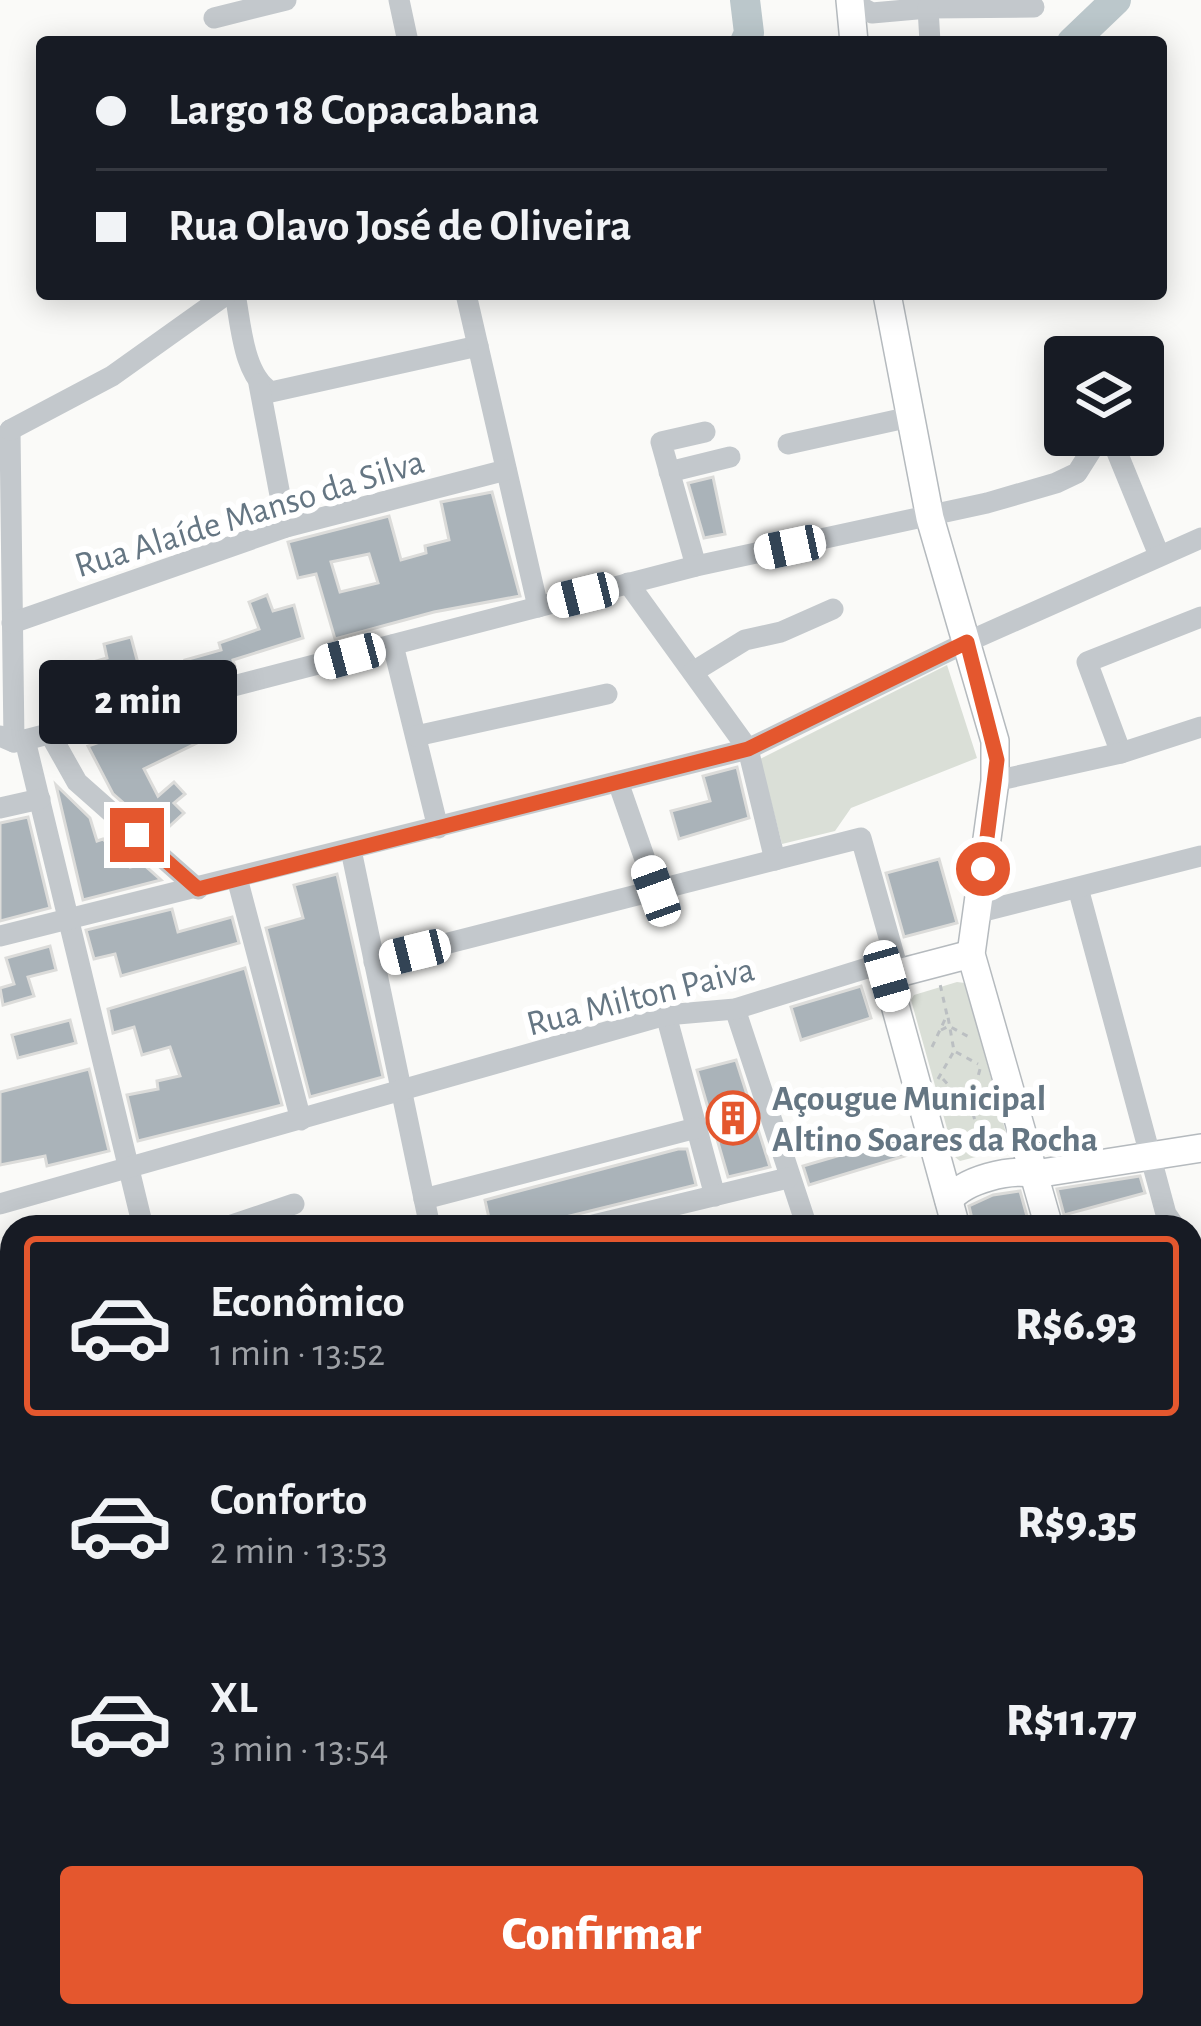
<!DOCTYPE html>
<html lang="pt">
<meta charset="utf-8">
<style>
:root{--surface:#171b24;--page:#242831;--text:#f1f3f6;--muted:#9ea1a6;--line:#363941;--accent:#e4572e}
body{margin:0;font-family:"Alegreya Sans",sans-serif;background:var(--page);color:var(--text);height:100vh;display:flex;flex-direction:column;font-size:45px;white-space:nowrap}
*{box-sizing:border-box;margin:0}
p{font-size:39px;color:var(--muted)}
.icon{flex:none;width:66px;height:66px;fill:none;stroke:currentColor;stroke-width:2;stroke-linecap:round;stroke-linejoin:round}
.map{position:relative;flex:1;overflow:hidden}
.drawer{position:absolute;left:0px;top:1215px;width:1203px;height:813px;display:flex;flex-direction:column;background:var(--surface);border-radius:36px 36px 0 0;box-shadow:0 6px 30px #0003}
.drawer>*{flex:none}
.top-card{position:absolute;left:36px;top:36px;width:1131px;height:264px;border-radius:12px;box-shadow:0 6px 30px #0003;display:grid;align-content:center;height:264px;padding:0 60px;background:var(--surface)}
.tools{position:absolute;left:1044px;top:336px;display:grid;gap:24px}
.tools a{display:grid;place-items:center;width:120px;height:120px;border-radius:12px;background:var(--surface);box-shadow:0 6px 30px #0003;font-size:60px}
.end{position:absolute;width:54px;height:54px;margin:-27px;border:15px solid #e4572e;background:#fff;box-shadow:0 0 0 6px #fff}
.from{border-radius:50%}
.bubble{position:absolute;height:84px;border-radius:12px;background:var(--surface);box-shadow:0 6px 30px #0003;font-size:39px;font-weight:800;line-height:84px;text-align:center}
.car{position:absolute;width:36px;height:72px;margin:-36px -18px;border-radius:15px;box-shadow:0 0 9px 3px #0007;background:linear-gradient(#fff 24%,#345 0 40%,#fff 0 76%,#345 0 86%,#fff 0)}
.top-card b{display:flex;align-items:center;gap:42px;height:114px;font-size:45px}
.top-card b+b{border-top:3px solid var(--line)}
.top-card i{width:30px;height:30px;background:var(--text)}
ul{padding:21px 0 0;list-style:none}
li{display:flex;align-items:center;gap:36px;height:180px;margin:0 24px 18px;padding:0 36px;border:6px solid transparent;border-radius:12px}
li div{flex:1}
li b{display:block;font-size:45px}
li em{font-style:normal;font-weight:800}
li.selected{border-color:var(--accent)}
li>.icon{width:108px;height:108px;stroke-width:1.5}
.button{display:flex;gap:24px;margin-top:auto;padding:24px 60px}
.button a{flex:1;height:138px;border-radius:12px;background:var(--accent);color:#fff;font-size:48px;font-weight:800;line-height:138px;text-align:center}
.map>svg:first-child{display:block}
</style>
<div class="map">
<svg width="1201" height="2026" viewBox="0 0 1201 2026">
<rect width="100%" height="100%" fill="#fafaf8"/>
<!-- built -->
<path fill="#e8e9e9" d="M12 1905V2016H101L93 2026H0V1920Z"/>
<!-- green -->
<g fill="#dadfd7">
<path d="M947 665 977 758 851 808 835 831 782 844 760 759Z"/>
<path d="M957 982 965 983 1009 1144 1007 1149 960 1161 955 1157 911 1000 914 995Z"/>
</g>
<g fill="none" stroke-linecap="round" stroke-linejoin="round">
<!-- river -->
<g stroke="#bbc7cb" stroke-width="30">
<path d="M745 42 749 33 745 0"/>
<path d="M1072 42 1116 0"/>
</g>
</g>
<!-- building -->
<g fill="#aab3b9" stroke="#dcdcda" stroke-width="3" fill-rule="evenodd">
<path d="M713 477 725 534 704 538 688 483Z"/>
<path d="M492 492 520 596 434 612 335 639 316 574 298 578 288 542 389 516 401 560 426 553 425 546 449 540 441 502ZM369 554 378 583 340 592 331 562Z"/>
<path d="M267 595 273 611 294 605 303 638 233 660 235 666 191 678 185 660 221 650 219 643 259 629 249 602Z"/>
<path d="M131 637 144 686 94 699 95 706 79 710 70 681 90 675 86 664 107 658 104 644Z"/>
<path d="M192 718 201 741 144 769 158 796 174 782 185 794 174 803 184 813 160 835 113 794 88 746 134 730 136 735Z"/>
<path d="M737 767 749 818 679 839 671 811 710 801 703 776Z"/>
<path d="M56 785 90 818 97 841 103 839 130 867 143 864 161 880 83 900Z"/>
<path d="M28 817 50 908 0 921V823Z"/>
<path d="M939 859 957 923 904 937 886 873Z"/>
<path d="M337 874 383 1077 310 1097 266 928 303 918 294 885Z"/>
<path d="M172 909 178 932 232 917 239 943 121 976 115 954 94 959 86 930Z"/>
<path d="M50 946 56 970 28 977 34 996 3 1005 0 988 14 984 6 958Z"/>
<path d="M245 968 282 1105 138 1141 127 1095 158 1089 157 1081 180 1076 170 1047 142 1055 134 1027 113 1033 108 1009Z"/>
<path d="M861 986 871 1018 801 1040 791 1007Z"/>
<path d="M70 1020 76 1043 18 1058 12 1035Z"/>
<path d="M736 1060 770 1167 728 1177 697 1070Z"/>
<path d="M89 1069 109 1151 47 1166 45 1156 0 1165V1092Z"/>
<path d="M902 1137 908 1155 809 1185 803 1166Z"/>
<path d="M678 1149H687L696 1185 525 1227H491L485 1200Z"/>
<path d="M1140 1176 1145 1193 1064 1215 1057 1189Z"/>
<path d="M1020 1191 1030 1227H974L969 1206 993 1195Z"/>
</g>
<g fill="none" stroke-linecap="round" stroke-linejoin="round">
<!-- major casing -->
<g stroke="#b5babe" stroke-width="30">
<g id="major">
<path d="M850 0 854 42"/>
<path d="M887 294 930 518 995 741V781L971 954 1049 1227"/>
<path d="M949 1200C964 1180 1010 1168 1035 1174L1201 1148"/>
<path d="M956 1227 887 976 971 954"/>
<path d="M1191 1385 1201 1396"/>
<path d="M1191 1581 1201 1579"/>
<path d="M105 2026 113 2016"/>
</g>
</g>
<!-- path -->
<g stroke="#bbbfc2" stroke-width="3" stroke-dasharray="6 6" stroke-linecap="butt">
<path d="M941 1030 949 1026 969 1037"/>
<path d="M932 1047 947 1015 940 984"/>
<path d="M956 1052 978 1064"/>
<path d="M938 1079 954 1051 948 1017"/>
<path d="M943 1079 952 1089 967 1090 977 1080 980 1069"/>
<path d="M967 1090 983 1152"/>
<path d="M1191 1978 1201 1980"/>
</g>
<!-- minor -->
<g stroke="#c3c8cc" stroke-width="21">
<path d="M399 0 408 42"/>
<path d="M849 1 872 13 928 8 1034 7"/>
<path d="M928 8 930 42"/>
<path d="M214 18 286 0"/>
<path d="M235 294C241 324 243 375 271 392L478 346"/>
<path d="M466 294 538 607"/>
<path d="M259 384 286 527"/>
<path d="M10 430 14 742"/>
<path d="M10 430 112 376 227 294"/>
<path d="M1110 435 1159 555"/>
<path d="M788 444 910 417"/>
<path d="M669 472 730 457"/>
<path d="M696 566 661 442 705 432"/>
<path d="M628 583 748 749 775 860"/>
<path d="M12 623 286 527 506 470"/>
<path d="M393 645 438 828"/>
<path d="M693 672 745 640 781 632 833 609"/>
<path d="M50 734 77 782 198 889"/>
<path d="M0 736 14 742 25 740 696 566 987 503 1056 483 1077 473 1101 435"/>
<path d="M416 736 607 694"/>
<path d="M25 740 143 1227"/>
<path d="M1121 753 1087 662 1201 617"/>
<path d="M995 781 1121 753 1201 727"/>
<path d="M618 782 656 891"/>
<path d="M0 808 40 799"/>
<path d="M351 850 430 1227"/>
<path d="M237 878 301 1120"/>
<path d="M1078 888 1166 1214 1175 1227"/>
<path d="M976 913 1201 856"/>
<path d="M0 936 748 749 967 642 1201 538"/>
<path d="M374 962 861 838 899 973"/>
<path d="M735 1009 807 1227"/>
<path d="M666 1015 715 1196"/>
<path d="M424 1199 696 1128"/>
<path d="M0 1204 666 1015 735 1009 880 964 887 976"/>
<path d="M226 1227 294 1204"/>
<path d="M585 1227 788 1178"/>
<path d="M1201 1252 1191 1253 1201 1268"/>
<path d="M1191 1321 1201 1320"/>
<path d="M0 1498 12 1495"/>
<path d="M0 1518 12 1515"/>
<path d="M0 1610 12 1607"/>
<path d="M0 1697 12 1693"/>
<path d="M0 1777 12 1774"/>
<path d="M0 1862 12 1859"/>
<path d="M596 2016 598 2026"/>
<path d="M767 2016 768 2026"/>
<path d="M960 2016 961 2026"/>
<path d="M1130 2016 1132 2026"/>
</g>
<!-- major -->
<use href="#major" stroke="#fff" stroke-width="27"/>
</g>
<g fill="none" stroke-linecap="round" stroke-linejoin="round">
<!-- route -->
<path stroke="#e4572e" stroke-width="15" d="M137 835 198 889 748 749 967 642 997 760 983 869"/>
</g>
<!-- icons -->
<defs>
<g id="building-ring" transform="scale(2.7)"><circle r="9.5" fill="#fff" stroke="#e4572e" stroke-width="1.5"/><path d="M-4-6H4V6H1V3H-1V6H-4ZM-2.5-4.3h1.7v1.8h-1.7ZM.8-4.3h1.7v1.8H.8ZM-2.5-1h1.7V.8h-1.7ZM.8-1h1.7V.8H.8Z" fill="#e4572e"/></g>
</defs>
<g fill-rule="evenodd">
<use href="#building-ring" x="733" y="1118"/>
</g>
<g text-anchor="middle" stroke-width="12" stroke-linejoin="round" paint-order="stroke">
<!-- street labels -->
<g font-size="36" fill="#657683" stroke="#fff">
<text transform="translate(249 512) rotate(-17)" y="13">Rua Alaíde Manso da Silva</text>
<text transform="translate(640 995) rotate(-14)" y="13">Rua Milton Paiva</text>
</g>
<!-- poi labels -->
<g font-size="36" font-weight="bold" fill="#657683" stroke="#fff" text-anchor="start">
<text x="772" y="1110">Açougue Municipal<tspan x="772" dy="41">Altino Soares da Rocha</tspan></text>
</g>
</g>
</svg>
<div class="tools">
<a><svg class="icon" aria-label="layers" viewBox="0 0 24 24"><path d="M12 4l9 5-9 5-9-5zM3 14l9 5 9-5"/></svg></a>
</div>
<i class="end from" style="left:983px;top:869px"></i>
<i class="end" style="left:137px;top:835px"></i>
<div class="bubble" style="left:39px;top:660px;width:198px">2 min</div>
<i class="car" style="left:790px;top:547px;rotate:258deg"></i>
<i class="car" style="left:583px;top:595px;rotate:256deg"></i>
<i class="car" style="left:350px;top:656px;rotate:255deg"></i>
<i class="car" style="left:656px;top:891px;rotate:340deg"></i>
<i class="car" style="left:415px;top:952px;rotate:256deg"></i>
<i class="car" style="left:887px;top:976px;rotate:164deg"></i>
<div class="top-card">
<b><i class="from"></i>Largo 18 Copacabana</b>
<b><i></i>Rua Olavo José de Oliveira</b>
</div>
<section class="drawer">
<ul>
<li class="selected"><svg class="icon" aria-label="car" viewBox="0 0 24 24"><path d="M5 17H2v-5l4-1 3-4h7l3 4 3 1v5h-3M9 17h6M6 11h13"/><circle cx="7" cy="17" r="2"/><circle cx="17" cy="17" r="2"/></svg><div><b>Econômico</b><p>1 min · 13:52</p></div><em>R$6.93</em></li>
<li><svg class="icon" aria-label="car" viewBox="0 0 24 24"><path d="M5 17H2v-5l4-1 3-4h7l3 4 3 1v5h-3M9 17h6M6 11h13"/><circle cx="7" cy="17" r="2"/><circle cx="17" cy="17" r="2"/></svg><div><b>Conforto</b><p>2 min · 13:53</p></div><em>R$9.35</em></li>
<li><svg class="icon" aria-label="car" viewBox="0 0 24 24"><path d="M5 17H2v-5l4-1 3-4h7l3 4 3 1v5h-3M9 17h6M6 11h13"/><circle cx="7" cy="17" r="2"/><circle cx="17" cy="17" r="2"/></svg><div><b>XL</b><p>3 min · 13:54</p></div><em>R$11.77</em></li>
</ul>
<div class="button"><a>Confirmar</a></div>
</section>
</div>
